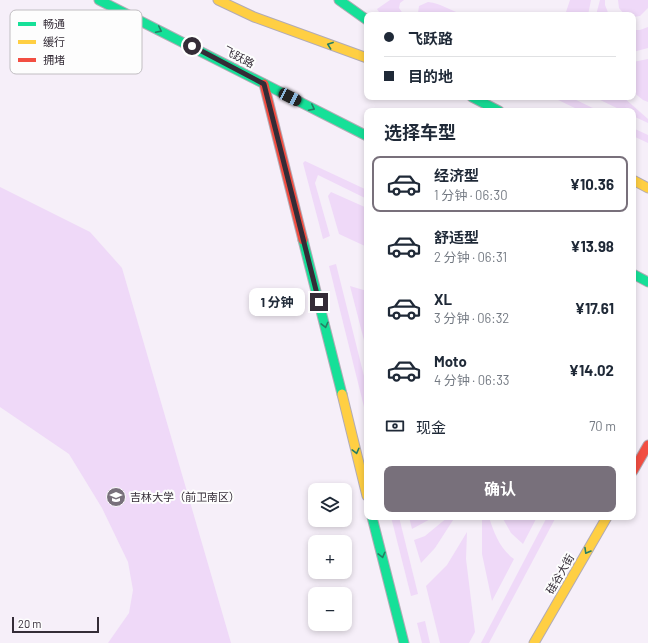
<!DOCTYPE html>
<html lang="zh">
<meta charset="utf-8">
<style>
:root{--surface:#fff;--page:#f6f6f7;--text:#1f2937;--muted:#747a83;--line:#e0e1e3;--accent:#78707b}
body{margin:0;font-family:Barlow,"Noto Sans SC",sans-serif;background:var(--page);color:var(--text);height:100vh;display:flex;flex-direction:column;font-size:15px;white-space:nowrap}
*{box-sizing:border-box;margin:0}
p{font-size:13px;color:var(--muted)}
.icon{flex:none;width:22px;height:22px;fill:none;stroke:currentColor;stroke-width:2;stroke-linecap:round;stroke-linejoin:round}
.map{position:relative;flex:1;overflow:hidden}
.drawer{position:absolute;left:364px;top:108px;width:272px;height:412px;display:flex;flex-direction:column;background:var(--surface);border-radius:8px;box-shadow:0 2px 6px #0003}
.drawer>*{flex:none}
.guide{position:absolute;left:364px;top:12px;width:272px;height:88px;border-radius:8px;box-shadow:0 2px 6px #0003;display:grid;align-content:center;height:88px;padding:0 20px;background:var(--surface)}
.buttons{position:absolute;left:308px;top:483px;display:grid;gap:8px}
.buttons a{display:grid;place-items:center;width:44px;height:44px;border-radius:8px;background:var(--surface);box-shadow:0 2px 6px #0003;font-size:20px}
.scale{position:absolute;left:12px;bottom:10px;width:87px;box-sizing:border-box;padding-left:4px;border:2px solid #342c37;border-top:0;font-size:11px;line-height:14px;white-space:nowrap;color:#342c37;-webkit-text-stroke:3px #fdfdfd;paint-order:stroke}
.end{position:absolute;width:18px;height:18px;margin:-9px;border:5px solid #342c37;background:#fff;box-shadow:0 0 0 2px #fff}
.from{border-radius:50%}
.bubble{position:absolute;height:28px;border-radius:8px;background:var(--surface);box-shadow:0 2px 6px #0003;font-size:13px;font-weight:700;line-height:28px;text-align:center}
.car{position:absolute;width:12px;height:24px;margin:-12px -6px;border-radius:5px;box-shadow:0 0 3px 1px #0007;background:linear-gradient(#222 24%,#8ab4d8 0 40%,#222 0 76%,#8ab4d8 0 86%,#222 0)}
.guide b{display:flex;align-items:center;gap:14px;height:38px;font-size:15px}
.guide b+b{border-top:1px solid var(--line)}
.guide i{width:10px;height:10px;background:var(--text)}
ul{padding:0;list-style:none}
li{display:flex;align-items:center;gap:12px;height:56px;margin:0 8px 6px;padding:0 12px;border:2px solid transparent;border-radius:8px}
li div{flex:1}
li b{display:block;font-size:15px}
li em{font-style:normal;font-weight:700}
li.on{border-color:var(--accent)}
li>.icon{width:36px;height:36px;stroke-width:1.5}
h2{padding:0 20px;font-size:18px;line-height:48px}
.pay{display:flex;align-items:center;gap:10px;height:44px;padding:0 20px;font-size:15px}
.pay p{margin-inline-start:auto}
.cta{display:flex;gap:8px;margin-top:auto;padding:8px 20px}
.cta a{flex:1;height:46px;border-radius:8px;background:var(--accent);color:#fff;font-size:16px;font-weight:700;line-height:46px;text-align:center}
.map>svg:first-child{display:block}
</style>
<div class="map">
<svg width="648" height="643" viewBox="0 0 648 643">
<rect width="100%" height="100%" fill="#f6eff9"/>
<!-- green -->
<g fill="#efd9f8">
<path d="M390 0H404L400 3 399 8 404 15H381L377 9Z"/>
<path d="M570 0H591L588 15H565Z"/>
<path d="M600 0H605V5L609 15H596Z"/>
<path d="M618 0H648V8L640 16 633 17V15L624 14 619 8Z"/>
<path d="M428 2C441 3 452 12 465 15H423L418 13 419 6Z"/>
<path d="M648 27V48L633 52V30H640Z"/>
<path d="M648 59V102L643 100 633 92V62Z"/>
<path d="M552 97H570L599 111H581Z"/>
<path d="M594 97H623L648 119V123L633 116V111H623Z"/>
<path d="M633 128 648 135V143L633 136Z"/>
<path d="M305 161 367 190V199L318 175 315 183 330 236 323 239 303 163Z"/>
<path d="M0 187 90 232 122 268 231 643H108L129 613 133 590 128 562 102 508 69 454 0 407Z"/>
<path d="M331 192 367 208V247L339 234 328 196Z"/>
<path d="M336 264 367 388V419L329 266Z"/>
<path d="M350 286 367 291V352Z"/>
<path d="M391 517H399L418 594 411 596Z"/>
<path d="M409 517H434L412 529Z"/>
<path d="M448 517H455L435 548 421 563 414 540 425 536Z"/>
<path d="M482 517H489C494 533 500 549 514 559L492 601 482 554Z"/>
<path d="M502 517H537L523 544 511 533Z"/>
<path d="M547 517H556L489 643H481Z"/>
<path d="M467 532 466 559 475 632 469 643H440L426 586 447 565Z"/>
<path d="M425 621 430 643H422L417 623Z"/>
</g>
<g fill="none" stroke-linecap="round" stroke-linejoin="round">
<!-- fast casing -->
<g stroke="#b2abb5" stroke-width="11">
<g id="fast">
<path d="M99 0 367 136"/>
<path d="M339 0 367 20"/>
<path d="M472 97 499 111"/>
<path d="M303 240 342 394"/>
<path d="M633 274 648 282"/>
<path d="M372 517 404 643"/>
</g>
</g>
<!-- slow casing -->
<g stroke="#b2abb5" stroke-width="11">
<g id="slow">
<path d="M218 0 254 17 367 58"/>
<path d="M633 180 648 188"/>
<path d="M342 394 367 496"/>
<path d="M534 643 607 517"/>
</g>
</g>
<!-- jam casing -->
<g stroke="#b2abb5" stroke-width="11">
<g id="jam">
<path d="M264 84 303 240"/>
<path d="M633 471 648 445"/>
</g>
</g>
<!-- fast -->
<use href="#fast" stroke="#16e098" stroke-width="9"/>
<!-- slow -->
<use href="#slow" stroke="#ffcf43" stroke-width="9"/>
<!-- jam -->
<use href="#jam" stroke="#f24e42" stroke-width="9"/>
</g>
<!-- one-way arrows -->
<defs><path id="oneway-chevron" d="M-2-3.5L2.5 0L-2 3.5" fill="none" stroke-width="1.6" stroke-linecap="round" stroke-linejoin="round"/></defs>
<g stroke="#267d63">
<use href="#oneway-chevron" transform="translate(159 30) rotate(26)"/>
<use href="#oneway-chevron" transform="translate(330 45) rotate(-160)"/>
<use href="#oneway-chevron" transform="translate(312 108) rotate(27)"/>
<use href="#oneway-chevron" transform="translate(325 325) rotate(76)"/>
<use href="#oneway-chevron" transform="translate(356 451) rotate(76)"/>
<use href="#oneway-chevron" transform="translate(587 551) rotate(120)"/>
<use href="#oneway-chevron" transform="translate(382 555) rotate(76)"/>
</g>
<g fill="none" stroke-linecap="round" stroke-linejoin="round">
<!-- route -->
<path stroke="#342c37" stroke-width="5" d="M192 46 264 84 319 302"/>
</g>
<!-- icons -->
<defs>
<g id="university-disc" transform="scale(1)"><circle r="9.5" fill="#78707b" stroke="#fdfdfd"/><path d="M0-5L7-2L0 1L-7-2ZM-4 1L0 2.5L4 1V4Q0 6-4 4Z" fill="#fff"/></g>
</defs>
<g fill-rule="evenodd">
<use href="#university-disc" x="116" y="497"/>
</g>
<g text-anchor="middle" stroke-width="4" stroke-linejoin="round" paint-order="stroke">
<!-- street labels -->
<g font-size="11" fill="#342c37" stroke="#fdfdfd">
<text transform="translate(239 57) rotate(28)" y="4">飞跃路</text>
<text transform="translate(560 574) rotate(-60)" y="4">硅谷大街</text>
</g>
<!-- poi labels -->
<g font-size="11" fill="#342c37" stroke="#fdfdfd" text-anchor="start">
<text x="130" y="501">吉林大学（前卫南区）</text>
</g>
</g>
<!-- legend -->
<rect x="10" y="10" width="132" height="64" rx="6" fill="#fdfdfd" stroke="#c1bec2" stroke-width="1"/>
<rect x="18" y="22" width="18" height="4" fill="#16e098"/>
<rect x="18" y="40" width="18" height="4" fill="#ffcf43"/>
<rect x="18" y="58" width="18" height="4" fill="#f24e42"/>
<g font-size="11" fill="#342c37">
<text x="43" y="28">畅通</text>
<text x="43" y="46">缓行</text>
<text x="43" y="64">拥堵</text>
</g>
</svg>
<div class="buttons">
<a><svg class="icon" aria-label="layers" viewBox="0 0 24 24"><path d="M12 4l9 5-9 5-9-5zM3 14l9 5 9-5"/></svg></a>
<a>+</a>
<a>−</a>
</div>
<div class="scale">20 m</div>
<i class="end from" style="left:192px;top:46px"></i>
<i class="end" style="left:319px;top:302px"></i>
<div class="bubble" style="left:249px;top:288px;width:56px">1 分钟</div>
<i class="car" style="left:290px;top:97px;rotate:117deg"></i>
<div class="guide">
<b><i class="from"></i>飞跃路</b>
<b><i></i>目的地</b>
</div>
<section class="drawer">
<h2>选择车型</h2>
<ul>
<li class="on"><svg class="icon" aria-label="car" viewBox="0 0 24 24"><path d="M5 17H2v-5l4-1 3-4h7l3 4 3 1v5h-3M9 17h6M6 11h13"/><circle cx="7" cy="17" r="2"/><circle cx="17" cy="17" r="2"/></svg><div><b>经济型</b><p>1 分钟 · 06:30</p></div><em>¥10.36</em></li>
<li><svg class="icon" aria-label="car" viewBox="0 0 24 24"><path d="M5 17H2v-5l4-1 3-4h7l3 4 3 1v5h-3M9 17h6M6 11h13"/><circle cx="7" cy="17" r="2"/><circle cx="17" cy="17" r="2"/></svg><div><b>舒适型</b><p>2 分钟 · 06:31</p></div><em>¥13.98</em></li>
<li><svg class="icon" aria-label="car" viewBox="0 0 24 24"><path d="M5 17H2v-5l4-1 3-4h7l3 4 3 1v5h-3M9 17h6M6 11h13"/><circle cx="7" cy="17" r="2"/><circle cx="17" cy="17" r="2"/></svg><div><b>XL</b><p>3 分钟 · 06:32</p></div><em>¥17.61</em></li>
<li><svg class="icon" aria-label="car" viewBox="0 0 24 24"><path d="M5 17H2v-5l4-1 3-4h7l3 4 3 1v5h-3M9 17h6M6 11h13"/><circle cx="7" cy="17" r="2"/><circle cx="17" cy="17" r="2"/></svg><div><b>Moto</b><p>4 分钟 · 06:33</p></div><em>¥14.02</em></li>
</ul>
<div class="pay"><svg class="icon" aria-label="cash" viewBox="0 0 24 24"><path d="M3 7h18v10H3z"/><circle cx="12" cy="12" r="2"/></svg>现金<p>70 m</p></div>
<div class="cta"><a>确认</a></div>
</section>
</div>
